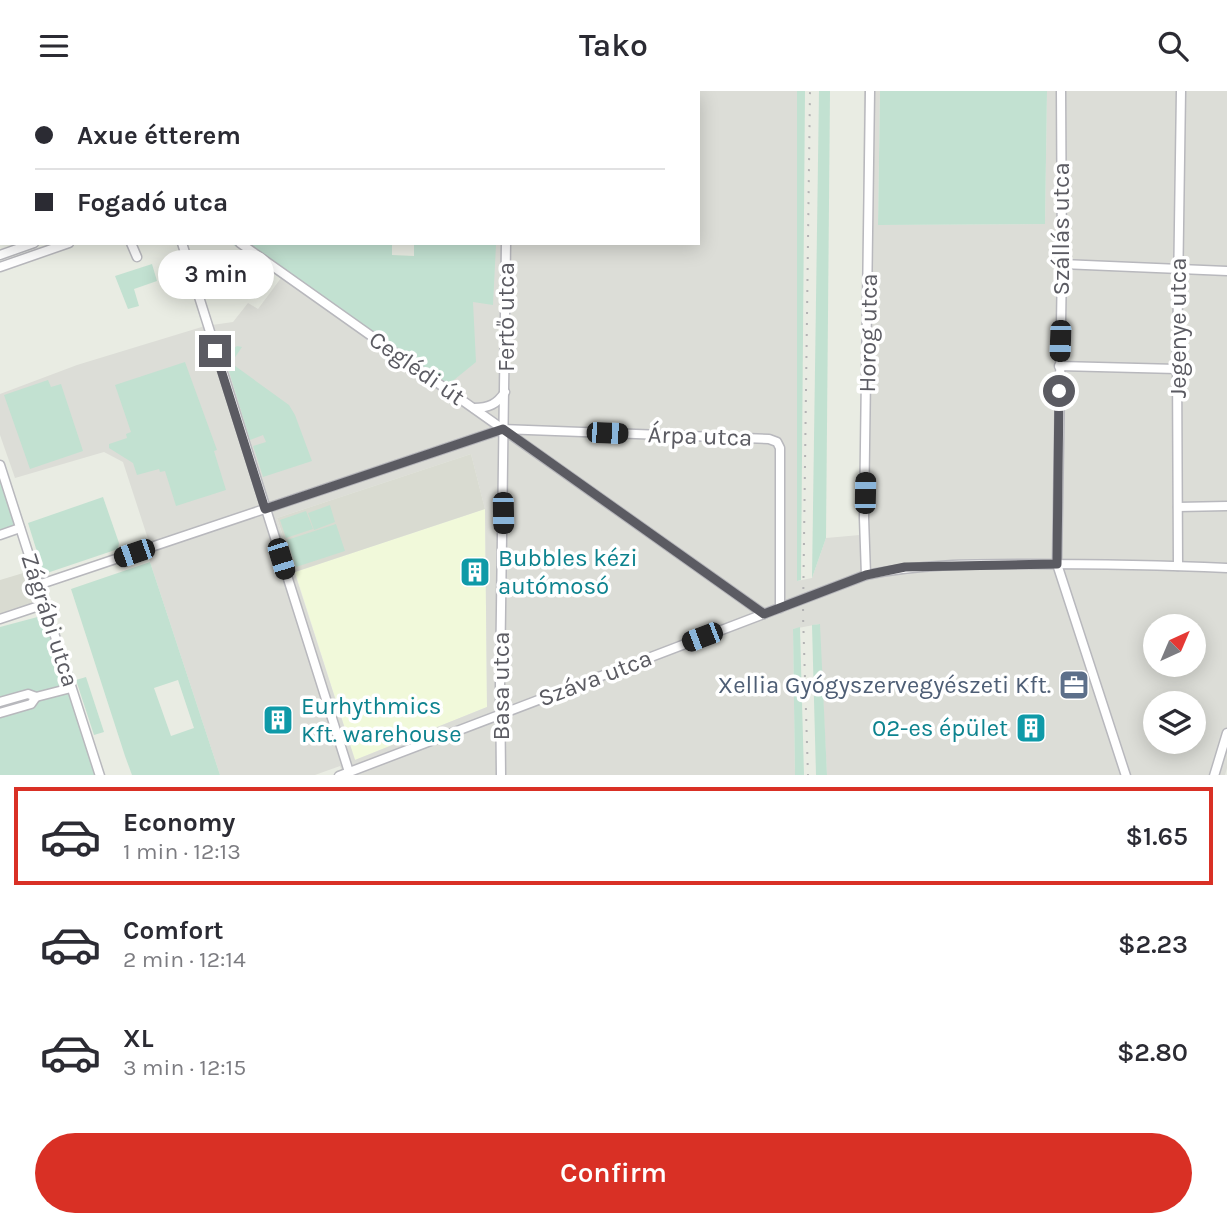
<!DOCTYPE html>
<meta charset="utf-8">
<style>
:root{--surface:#fff;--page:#f2f2f3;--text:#2b2b33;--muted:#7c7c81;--line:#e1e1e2;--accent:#d93025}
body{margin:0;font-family:Karla,sans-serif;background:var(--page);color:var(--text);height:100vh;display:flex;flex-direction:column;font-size:26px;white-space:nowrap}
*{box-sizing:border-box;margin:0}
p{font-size:23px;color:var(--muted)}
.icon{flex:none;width:38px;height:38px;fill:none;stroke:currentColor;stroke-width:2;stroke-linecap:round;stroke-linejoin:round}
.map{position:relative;height:684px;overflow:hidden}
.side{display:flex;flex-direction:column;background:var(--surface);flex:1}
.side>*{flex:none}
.top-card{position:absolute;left:0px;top:0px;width:700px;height:154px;box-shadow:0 4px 18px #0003;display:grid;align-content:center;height:154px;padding:0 35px;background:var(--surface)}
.needle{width:46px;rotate:44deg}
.tools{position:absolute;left:1143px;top:523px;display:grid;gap:14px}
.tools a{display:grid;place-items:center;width:63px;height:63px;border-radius:50%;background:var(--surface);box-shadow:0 4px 18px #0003;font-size:35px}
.end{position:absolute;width:32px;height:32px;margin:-16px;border:9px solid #5b5b62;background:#fff;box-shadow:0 0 0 4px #fff}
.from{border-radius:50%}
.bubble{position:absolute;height:49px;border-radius:24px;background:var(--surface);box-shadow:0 4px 18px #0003;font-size:23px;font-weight:600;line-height:49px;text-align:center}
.car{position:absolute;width:21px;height:42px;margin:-21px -10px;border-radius:9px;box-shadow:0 0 5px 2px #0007;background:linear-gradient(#222 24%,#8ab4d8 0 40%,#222 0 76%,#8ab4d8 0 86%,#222 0)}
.top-card b{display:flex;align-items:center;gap:24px;height:66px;font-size:26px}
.top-card b+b{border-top:2px solid var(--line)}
.top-card i{width:18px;height:18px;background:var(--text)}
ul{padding:12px 0 0;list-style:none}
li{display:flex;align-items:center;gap:21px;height:98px;margin:0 14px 10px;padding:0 21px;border:4px solid transparent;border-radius:0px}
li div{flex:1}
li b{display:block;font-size:26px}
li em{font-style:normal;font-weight:600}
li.on{border-color:var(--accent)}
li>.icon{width:63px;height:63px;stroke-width:1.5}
.primary-button{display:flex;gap:14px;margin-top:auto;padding:14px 35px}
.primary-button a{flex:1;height:80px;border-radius:42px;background:var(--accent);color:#fff;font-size:28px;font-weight:600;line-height:80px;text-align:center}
header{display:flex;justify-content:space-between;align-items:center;height:91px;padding:0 35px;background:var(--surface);font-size:32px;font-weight:600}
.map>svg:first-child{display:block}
</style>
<header><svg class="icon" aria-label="menu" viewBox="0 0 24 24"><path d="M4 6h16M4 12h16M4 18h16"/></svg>Tako<svg class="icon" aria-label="search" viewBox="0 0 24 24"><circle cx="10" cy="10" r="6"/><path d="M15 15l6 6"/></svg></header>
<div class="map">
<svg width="1227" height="685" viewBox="0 0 1227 685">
<rect width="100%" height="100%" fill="#e9ece3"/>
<!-- commercial -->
<path fill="#f1f9da" d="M485 418 487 616 355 669 295 481Z"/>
<!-- industrial -->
<path fill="#dcddd7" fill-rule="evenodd" d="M391 0H797V490L812 487 826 447 860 444 864 0H880L878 134 1045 133 1047 0H1227V677L1225 684H827L819 533 793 538 795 684 344 685 340 675 315 684H220L150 471 148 448 123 371 104 361 15 387 0 344V303L77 274 205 235 233 231 248 212 258 218 284 183 420 173 421 152H698V2ZM471 363 485 418 487 616 355 669 277 427ZM1155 536H1194V574H1155ZM1155 612H1194V651H1155Z"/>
<!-- education -->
<g fill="#d9dbd1">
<path d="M471 363 485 418 295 481 277 427Z"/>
<path d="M30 480 40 512 0 525V489Z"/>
</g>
<!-- green -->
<g fill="#c2e1d1" fill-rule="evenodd">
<path d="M0 0H111V2H2V83Z"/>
<path d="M797 0H805L801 489 797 490Z"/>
<path d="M819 0H830L826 447 812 487Z"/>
<path d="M880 0H1047L1045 133 878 134Z"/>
<path d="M230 152H392V164L414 165V152L496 154 493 214 473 211 476 271 449 293C374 249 306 195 230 152Z"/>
<path d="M152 173 157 190 134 198 139 215 128 218 115 185Z"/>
<path d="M237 255 242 256 231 272 289 314 295 324 312 370 263 386 253 355 266 351 263 344 250 349 224 264Z"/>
<path d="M185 271 217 359 214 360 226 399 176 415 165 380 160 381 159 378 137 384 133 372 109 357V353L127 347 126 343 131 341 115 294Z"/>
<path d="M48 289 51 296 61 293 83 360 30 378 4 304Z"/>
<path d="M0 385 16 438 0 444Z"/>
<path d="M103 406 119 452 118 458 44 483 28 432Z"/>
<path d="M330 414 335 431 314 439 308 422Z"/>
<path d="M306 420 313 438 286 447 280 429Z"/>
<path d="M336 433 345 460 296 476 287 449Z"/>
<path d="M150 471 220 684H132L125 665 71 498ZM178 589 194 637 171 645 154 597Z"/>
<path d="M45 524 97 684 0 685V536Z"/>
<path d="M820 533 827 684V685L816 684 812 534Z"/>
<path d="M800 536 804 684 795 685 793 538Z"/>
<path d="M86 586 104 641 94 644 76 589Z"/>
</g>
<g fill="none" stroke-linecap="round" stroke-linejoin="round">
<!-- minor casing -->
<g stroke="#b8b8bd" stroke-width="11">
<g id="minor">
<path d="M173 0V2"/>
<path d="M1061 0 1062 173 1057 473 1126 685"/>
<path d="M507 2V0"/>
<path d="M131 152 137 166"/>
<path d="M182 152 349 681"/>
<path d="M240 152 764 523"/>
<path d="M0 164 34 152"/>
<path d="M1062 173 1227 180"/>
<path d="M0 176 69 152"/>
<path d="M1059 275 1177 278"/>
<path d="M474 317C489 317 497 313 505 301"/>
<path d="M0 374 100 685"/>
<path d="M1178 416 1227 415"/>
<path d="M0 444 20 437"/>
<path d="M1178 475 1177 269 1181 0"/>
<path d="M866 484 864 427 870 0"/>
<path d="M38 494 503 338 769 348 777 351 780 357V517"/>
<path d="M0 528 45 513"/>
<path d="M0 611 28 603 36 606 71 597"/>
<path d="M0 622 31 613 36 606"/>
<path d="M339 685 866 484C920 473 972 473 1027 473 1094 473 1160 474 1227 477"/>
<path d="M501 685 500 591 506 152"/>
<path d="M1214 685 1227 642"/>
</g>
</g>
<!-- minor -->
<use href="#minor" stroke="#fff" stroke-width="8"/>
<!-- rail -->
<path stroke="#b3b3b4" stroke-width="2" stroke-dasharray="2 9" stroke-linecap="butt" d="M808 685 803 524 810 0"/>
</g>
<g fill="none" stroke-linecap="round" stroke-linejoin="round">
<!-- route -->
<path stroke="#5b5b62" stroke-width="9" d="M215 260 265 418 503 338 764 523 866 484 905 476 1057 473 1059 300"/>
</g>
<!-- icons -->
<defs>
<g id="building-square" transform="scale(1.575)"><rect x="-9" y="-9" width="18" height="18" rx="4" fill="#0f9aa8" stroke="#fff"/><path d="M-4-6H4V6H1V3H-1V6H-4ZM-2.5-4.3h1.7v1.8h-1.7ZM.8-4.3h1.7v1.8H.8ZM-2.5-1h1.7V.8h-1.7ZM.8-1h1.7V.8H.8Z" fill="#fff"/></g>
<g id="office-square" transform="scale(1.575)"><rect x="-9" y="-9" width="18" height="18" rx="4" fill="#5c6f8a" stroke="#fff"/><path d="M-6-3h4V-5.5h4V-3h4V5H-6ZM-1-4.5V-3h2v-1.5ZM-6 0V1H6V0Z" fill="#fff"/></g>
</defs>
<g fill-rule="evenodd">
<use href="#building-square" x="475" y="481"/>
<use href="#office-square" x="1074" y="594"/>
<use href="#building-square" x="278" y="629"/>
<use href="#building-square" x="1031" y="637"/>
</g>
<g text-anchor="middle" stroke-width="7" stroke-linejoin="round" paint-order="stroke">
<!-- street labels -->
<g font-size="24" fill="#5b5b62" stroke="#fff">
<text transform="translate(1061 138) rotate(-90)" y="8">Szállás utca</text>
<text transform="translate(506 226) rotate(-90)" y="8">Fertő utca</text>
<text transform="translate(1178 237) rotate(-90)" y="8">Jegenye utca</text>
<text transform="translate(868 242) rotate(-89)" y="8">Horog utca</text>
<text transform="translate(417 277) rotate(35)" y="8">Ceglédi út</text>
<text transform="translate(700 345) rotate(2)" y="8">Árpa utca</text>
<text transform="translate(50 529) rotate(72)" y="8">Zágrábi utca</text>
<text transform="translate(595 587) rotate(-21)" y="8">Száva utca</text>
<text transform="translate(501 595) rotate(-90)" y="8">Basa utca</text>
</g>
<!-- culture labels -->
<g font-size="24" fill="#0d838f" stroke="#fff" text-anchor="start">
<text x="498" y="475">Bubbles kézi<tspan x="498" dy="28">autómosó</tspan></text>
<text x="301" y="623">Eurhythmics<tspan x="301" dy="28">Kft. warehouse</tspan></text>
<text x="1008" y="645" text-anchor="end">02-es épület</text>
</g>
<!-- service labels -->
<g font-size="24" fill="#4e5e75" stroke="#fff" text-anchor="end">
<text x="1051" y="602">Xellia Gyógyszervegyészeti Kft.</text>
</g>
</g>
</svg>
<div class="tools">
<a><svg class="needle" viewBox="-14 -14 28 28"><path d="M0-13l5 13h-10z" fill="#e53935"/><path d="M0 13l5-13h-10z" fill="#7c7c81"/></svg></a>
<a><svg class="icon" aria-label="layers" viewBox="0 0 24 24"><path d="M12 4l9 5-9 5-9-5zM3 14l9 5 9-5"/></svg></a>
</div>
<i class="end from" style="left:1059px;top:300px"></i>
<i class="end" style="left:215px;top:260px"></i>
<div class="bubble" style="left:158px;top:159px;width:116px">3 min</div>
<i class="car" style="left:1060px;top:250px;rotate:182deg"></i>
<i class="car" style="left:607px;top:342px;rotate:92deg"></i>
<i class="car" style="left:865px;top:402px;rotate:1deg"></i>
<i class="car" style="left:503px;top:422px;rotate:179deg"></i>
<i class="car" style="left:134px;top:462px;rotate:251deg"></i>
<i class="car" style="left:281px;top:468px;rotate:163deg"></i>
<i class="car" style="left:702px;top:546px;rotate:249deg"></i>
<div class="top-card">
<b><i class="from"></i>Axue étterem</b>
<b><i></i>Fogadó utca</b>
</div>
</div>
<section class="side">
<ul>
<li class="on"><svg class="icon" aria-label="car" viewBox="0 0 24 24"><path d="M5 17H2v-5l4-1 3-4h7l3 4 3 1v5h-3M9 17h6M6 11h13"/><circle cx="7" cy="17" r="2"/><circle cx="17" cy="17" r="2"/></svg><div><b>Economy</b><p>1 min · 12:13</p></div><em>$1.65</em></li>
<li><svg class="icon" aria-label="car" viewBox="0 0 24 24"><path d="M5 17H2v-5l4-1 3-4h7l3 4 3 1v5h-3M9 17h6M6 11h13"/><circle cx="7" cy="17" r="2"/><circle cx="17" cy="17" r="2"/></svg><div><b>Comfort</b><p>2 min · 12:14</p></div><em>$2.23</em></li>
<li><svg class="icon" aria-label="car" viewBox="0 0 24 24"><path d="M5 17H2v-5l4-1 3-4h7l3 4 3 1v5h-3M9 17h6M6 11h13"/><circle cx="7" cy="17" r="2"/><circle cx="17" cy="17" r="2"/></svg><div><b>XL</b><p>3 min · 12:15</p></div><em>$2.80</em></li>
</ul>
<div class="primary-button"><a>Confirm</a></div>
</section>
